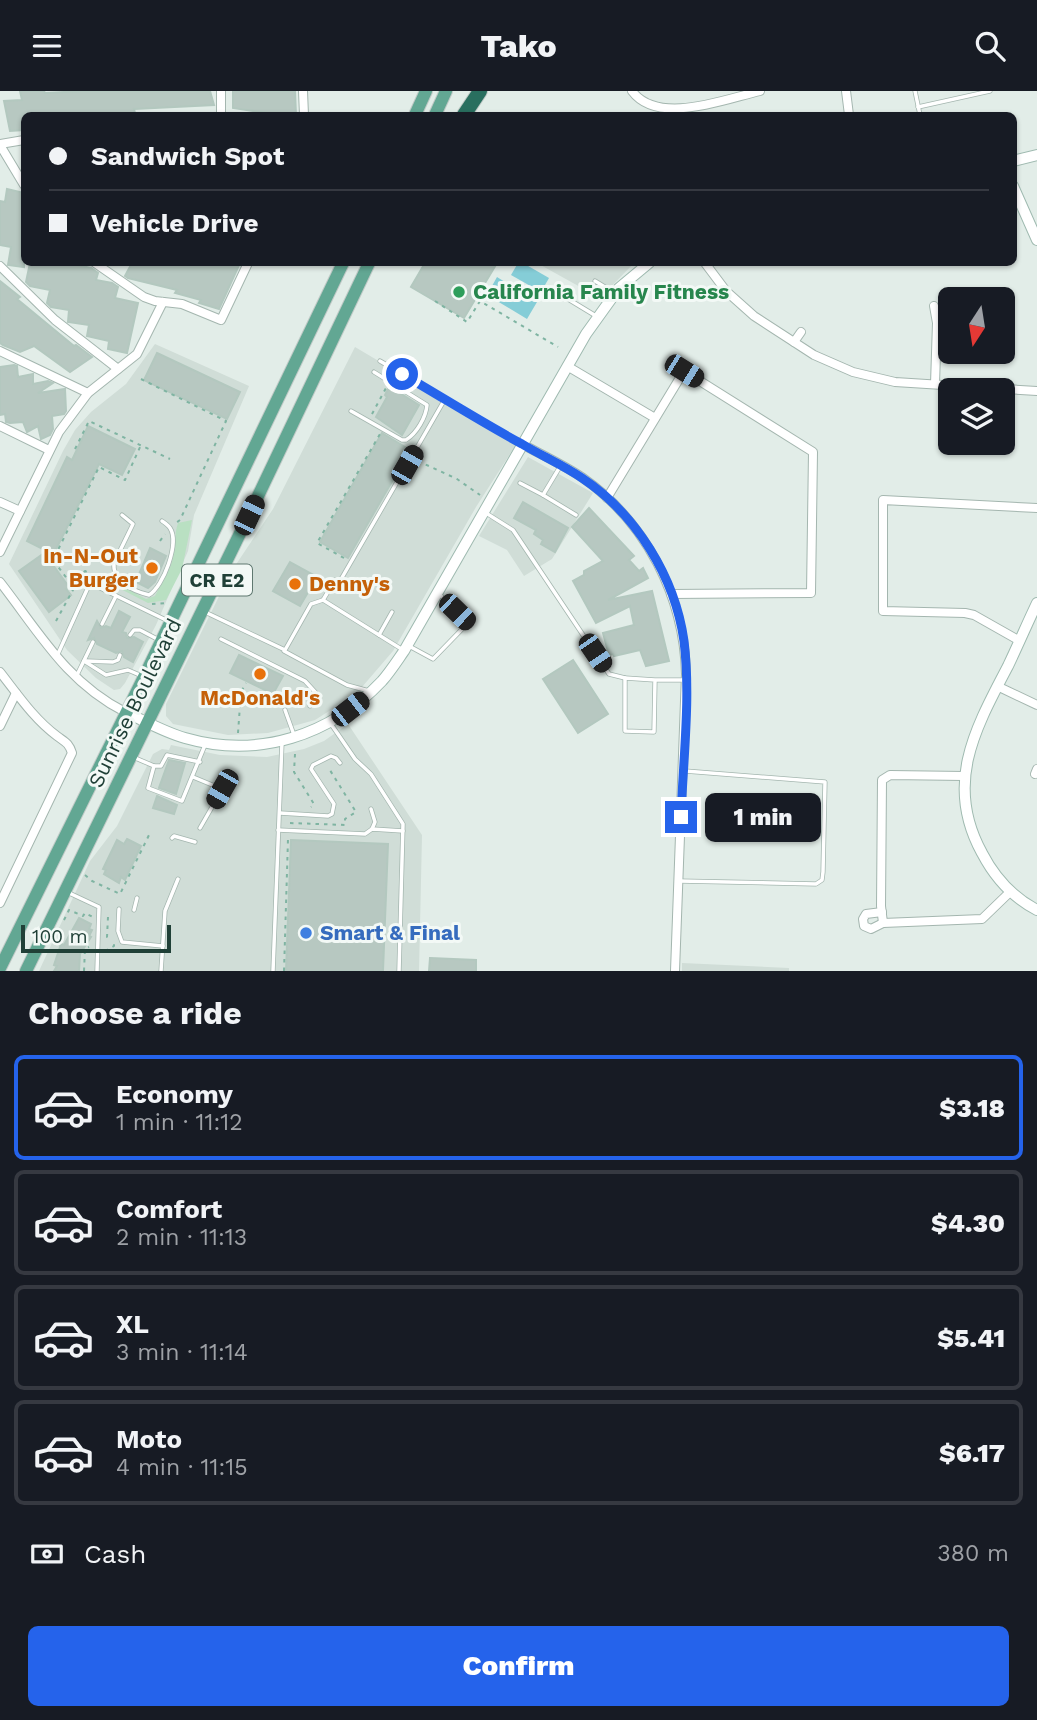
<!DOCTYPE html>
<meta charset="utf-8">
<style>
:root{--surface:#171b24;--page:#242831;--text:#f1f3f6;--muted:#9ea1a6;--line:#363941;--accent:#2563eb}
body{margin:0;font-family:"Work Sans",sans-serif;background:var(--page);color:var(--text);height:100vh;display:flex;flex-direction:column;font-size:26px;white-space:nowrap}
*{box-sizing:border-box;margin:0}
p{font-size:23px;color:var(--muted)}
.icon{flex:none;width:38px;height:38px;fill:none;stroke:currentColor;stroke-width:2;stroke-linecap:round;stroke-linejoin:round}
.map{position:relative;height:880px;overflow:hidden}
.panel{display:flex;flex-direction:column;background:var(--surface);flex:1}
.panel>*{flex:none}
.banner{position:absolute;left:21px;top:21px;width:996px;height:154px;border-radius:10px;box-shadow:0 2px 5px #0004;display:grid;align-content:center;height:154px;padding:0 28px;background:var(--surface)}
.needle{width:46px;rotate:192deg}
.tools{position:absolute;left:938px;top:196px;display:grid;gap:14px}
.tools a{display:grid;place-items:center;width:77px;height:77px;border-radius:10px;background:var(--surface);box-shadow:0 2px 5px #0004;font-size:35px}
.scale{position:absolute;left:21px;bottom:18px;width:150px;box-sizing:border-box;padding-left:7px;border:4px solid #204037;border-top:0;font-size:19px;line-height:24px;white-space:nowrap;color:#204037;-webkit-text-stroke:5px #f3f9f6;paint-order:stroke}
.end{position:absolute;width:32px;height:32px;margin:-16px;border:9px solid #2563eb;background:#fff;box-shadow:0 0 0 4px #fff}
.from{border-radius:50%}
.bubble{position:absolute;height:49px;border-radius:10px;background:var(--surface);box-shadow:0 2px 5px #0004;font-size:23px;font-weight:800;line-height:49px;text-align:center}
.car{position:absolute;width:21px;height:42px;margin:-21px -10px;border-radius:9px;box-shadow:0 0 5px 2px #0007;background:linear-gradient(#222 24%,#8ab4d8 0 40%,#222 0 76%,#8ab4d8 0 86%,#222 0)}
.banner b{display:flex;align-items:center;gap:24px;height:66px;font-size:26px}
.banner b+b{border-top:2px solid var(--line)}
.banner i{width:18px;height:18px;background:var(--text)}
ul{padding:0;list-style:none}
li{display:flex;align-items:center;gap:21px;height:105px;margin:0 14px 10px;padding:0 14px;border:4px solid var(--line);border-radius:10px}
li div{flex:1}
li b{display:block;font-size:26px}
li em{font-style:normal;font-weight:800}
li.selected{border-color:var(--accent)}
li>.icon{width:63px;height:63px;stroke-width:1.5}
h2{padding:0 28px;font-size:32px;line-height:84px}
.pay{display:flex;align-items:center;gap:18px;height:77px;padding:0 28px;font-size:26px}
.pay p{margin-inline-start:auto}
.cta{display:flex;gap:14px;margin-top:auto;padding:14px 28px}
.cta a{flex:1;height:80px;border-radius:10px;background:var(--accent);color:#fff;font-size:28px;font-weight:800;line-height:80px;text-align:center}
header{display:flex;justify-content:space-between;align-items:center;height:91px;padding:0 28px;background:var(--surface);font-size:32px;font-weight:800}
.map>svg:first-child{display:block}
</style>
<header><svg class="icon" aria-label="menu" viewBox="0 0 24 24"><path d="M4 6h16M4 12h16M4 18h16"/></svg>Tako<svg class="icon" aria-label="search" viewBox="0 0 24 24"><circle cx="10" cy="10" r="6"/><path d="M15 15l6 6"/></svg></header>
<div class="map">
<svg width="1037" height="880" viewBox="0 0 1037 880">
<rect width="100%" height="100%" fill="#e2ede8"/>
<!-- built -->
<g fill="#d0ddd7">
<path d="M537 172H634L600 207Z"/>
<path d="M155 253 249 295 194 424 188 460 156 534 125 592 120 598 114 599 96 587 67 559 9 473 63 360 75 339 91 321 126 293Z"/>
<path d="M355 256 517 352 476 416 393 560 356 603 315 629 268 642 228 644 173 633 166 625V613L231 481 273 418Z"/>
<path d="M528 366 593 402 552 468 524 485 507 459 479 445Z"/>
<path d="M348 633 422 744 419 880H39L90 770 117 735 153 663 162 658 169 659 171 654 220 664 267 666 304 658 324 650Z"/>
<path d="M682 872 789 877V880H682Z"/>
</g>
<!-- green -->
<path fill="#b9e0c2" d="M192 429 182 478 166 509 148 512 107 491 113 486 116 492 146 508 155 505C161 493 170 480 173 467 176 456 174 443 178 432Z"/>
<!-- water -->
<g fill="#85cdd7">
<path d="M518 172H523L549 187 541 201 511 184Z"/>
<path d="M497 186 505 191 503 195 512 200 514 198 537 211 527 228 487 204Z"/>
</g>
<!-- building -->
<g fill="#b7c8c1" stroke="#b3c8bf" stroke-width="2">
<path d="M20 0H44L45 2 82 0H210L214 14 134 18 135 22 102 24H24V39L10 40 4 10 22 9Z"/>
<path d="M233 0H295L296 24H267V22L233 17Z"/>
<path d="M7 98 24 102V176L8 174 11 156 0 154V110L5 111Z"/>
<path d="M30 172 56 174 57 172H78L77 174 91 177 98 182 96 189 112 192 118 196 115 207 138 212 127 262 108 258 109 250 87 245 89 234 68 231 69 219 51 216 47 212 50 199 30 195 26 191Z"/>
<path d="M132 172H240L219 218 199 212 201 209 175 202 177 199 128 187 125 185Z"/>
<path d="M425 172H497L464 227 411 196Z"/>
<path d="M0 190 20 206 17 208 74 255 76 254 92 266 70 281 34 255 20 261 3 254 0 252Z"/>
<path d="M157 262 240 301 227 328 144 289Z"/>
<path d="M14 274 17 275 18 286 33 283V293L48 290 53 292 38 302 65 298 66 320 64 323 52 325 53 338 50 344 41 348 38 335 27 341 23 331 10 332 6 331 5 323 0 324V276Z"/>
<path d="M388 298 391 299 393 298 419 314 402 344 376 326 387 306 385 304Z"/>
<path d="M88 335 135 358 122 384 99 373 50 470 69 496 66 498 71 504 49 521 19 480 47 460 27 450 67 366 72 369Z"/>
<path d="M382 342 410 359 348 467 320 451Z"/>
<path d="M523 411 568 437 555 461 541 453 543 449 534 443 536 439 514 427Z"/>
<path d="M589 417 634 465 629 469 639 480 643 477 648 487 608 509 652 500 669 570 646 575 640 559 614 565 613 563 609 564 603 542 634 534 630 515 596 532 573 490 584 484V480L603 470 572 436Z"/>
<path d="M150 457 166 465 155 491 148 497 138 492 139 489 137 488Z"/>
<path d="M290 471 317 486 300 515 273 500Z"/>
<path d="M119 520 130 526 122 541 126 542 127 547 134 546 143 551 133 571 124 566 122 560 116 562 97 553 94 547 88 549 97 530 101 537 106 535 111 537Z"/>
<path d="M239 564 283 585 273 603 230 582Z"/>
<path d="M573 569 608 623 578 642 543 588Z"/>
<path d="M169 669 185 672 176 703 159 697Z"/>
<path d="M157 705 177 714 174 723 153 717Z"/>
<path d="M127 748 141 755 125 789 121 786 119 792 104 783 106 779 103 778 117 749 124 753Z"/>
<path d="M291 749 388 753 383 880H286Z"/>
<path d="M79 827 91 833 89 838 92 839 89 845 91 846 80 863 79 880H54L57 875 54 874 61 853 64 854Z"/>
<path d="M430 867 476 869V880H429Z"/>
</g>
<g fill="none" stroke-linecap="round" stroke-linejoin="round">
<!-- lane casing -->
<g stroke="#a4b6af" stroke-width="5">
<g id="lane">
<path d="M915 0 920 24"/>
<path d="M918 16 990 0"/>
<path d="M595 190 613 201"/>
<path d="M564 208H568L596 225"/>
<path d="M380 270 520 353"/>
<path d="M351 320 402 349H406C417 342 426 326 427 314L374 281"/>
<path d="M520 392 543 404 561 374"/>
<path d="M543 404 576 424"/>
<path d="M486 422 513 439 609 583 625 587"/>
<path d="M122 424 133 433 114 472C112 491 133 500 149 504 163 496 180 452 170 437 168 434 165 432 162 430"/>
<path d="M323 509 379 544 392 521"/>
<path d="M205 521 285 559 311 513 323 509 335 489 340 490 445 308"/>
<path d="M102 533 116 505"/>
<path d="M130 544 134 539H140L159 549"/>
<path d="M379 544 403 559"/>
<path d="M221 548 305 590 316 602 310 615"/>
<path d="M409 555 433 568 468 532 439 503"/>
<path d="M284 560 347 594 369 600"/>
<path d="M57 565 90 492 168 530"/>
<path d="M84 570 106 584 128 579 142 585"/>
<path d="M86 570 113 571 118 569 120 564"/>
<path d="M77 584 93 551"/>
<path d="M655 589 625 587V640L654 641 655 589H684"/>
<path d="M285 619 294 644"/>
<path d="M331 633 355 668 371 683 403 733 399 880"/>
<path d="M133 666 154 675H161L167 664 200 671"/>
<path d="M154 675 148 697 182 710 205 654"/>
<path d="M193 686 222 698"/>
<path d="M371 718 375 731 372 738"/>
<path d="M280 722 328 725 332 723 334 713 311 678 313 674 331 665 336 667 340 672"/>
<path d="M200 737 231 683"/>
<path d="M278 739 365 743 372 738 403 740"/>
<path d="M172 747 174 745 195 751"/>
<path d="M679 790 816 793 822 789 823 781 825 691 685 680"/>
<path d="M67 801 99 816 97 880"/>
<path d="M119 818 118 840 122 851 163 855"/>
<path d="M134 819 137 807"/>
<path d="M161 880 165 820 178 788"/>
<path d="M273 880 282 651"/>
</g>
</g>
<!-- street casing -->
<g stroke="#a4b6af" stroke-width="10">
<g id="street">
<path d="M221 0V24"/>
<path d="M303 0 304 24"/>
<path d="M632 0C658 35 725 8 760 0"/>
<path d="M846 0 849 24"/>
<path d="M0 53 24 49"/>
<path d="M0 54 24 94"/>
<path d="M95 172 144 206 155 210 182 213 221 229 248 172"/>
<path d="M705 172 726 200 754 225 814 264 853 281 895 291 1037 300"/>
<path d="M0 175 55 229 118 278"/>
<path d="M934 215 937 232 935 293"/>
<path d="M794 251 801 241"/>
<path d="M0 260 88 302"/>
<path d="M567 275 655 327"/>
<path d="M0 335 49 359"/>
<path d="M522 353C542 364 564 374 583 387 647 432 684 506 686 583L675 880"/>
<path d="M607 407 684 280 813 361 811 502 671 503"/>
<path d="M0 411 20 420"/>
<path d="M0 461 59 341 88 302 137 263 163 211"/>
<path d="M0 491C39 541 66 591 125 621"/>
<path d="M1020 550 974 524 965 522 883 520V409L1037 417"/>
<path d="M0 581C18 604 34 628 57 645 65 651 69 652 72 662L0 812"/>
<path d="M997 595 1037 614"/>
<path d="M0 635 16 602"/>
<path d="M1035 683 1037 678"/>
<path d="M964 685 890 684 882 689 881 815 883 832 982 828 1010 801"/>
<path d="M882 821 866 823 863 828 864 835 871 838 883 832"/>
</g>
</g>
<!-- secondary casing -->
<g stroke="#9fbab0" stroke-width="12">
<g id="secondary">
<path d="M1013 70 1037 64"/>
<path d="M1013 95 1037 149"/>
<path d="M1037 512C1027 533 1018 554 1008 575 975 638 944 693 982 762 995 787 1012 806 1037 819"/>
<path d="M125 621C145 630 164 641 185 647 258 668 330 645 382 590 390 581 397 570 404 560L586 243 619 197 649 172"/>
</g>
</g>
<!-- primary casing -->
<g stroke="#c1cac7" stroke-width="14">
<g id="primary">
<path d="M415 24 426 0"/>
<path d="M435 24 446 0"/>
<path d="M0 877 144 586 343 172"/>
<path d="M26 880 249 424 369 172"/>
</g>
</g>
<!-- highway casing -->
<g stroke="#c1cac7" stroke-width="16">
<path id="highway" d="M464 24 480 0"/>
</g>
<!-- path -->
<g stroke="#7fb4a2" stroke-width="2" stroke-dasharray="3.5 5" stroke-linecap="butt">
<path d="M435 210 467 231 480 210 558 256"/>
<path d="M141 288 226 330 180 429 176 432"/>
<path d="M372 323 386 297"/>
<path d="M75 358 89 330 170 368"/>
<path d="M418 370 457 388 480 404"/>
<path d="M160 450 165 443"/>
<path d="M344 467 317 452 380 343"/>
<path d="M70 491 85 480 106 491"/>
<path d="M152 513 167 512"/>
<path d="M56 530 74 497 53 469 99 376 125 389 141 354"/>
<path d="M238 642 241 601 246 592"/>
<path d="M295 663 294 681 314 713 311 716"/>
<path d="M290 732 345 734V728L356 721 328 676"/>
<path d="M85 784 92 790 120 803 151 740"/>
<path d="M108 826 107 846H112"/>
<path d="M64 829 69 819 83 825 85 822 93 826"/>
<path d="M105 860 114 855V850"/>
<path d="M84 880 85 858 89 856"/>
<path d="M284 880 288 748"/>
</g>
<!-- lane -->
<use href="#lane" stroke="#fff" stroke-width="3.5"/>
<!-- street -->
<use href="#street" stroke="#fff" stroke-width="8"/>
<!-- secondary -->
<use href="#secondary" stroke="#fff" stroke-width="10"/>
<!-- primary -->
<use href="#primary" stroke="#62a793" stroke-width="12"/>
<!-- highway -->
<use href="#highway" stroke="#296f5f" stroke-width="14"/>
</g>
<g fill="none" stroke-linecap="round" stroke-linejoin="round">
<!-- route -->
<path stroke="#2563eb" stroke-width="9" d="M402 283C442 306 481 331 522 353 542 365 563 374 582 387 636 423 675 486 684 550 691 606 683 669 681 726"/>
</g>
<!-- markers -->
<circle fill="#2e9e5b" stroke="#f3f9f6" stroke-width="2.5" cx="459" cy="201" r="7"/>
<g fill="#e8710a" stroke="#f3f9f6" stroke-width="2.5">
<circle cx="152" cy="477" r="7"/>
<circle cx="295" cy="493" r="7"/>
<circle cx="260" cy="583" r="7"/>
</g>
<circle fill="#3f7fe0" stroke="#f3f9f6" stroke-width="2.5" cx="306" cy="842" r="7"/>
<g text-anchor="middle" stroke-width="6" stroke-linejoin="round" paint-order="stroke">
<!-- shield labels -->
<rect fill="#f3f9f6" stroke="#5f7870" stroke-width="2" x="182" y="473.5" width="70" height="31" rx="5"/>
<g font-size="19" font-weight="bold" fill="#204037">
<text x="217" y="496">CR E2</text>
</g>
<!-- leisure labels -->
<g font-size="21" font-weight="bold" fill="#27864d" stroke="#f3f9f6" text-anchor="start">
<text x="473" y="208">California Family Fitness</text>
</g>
<!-- food labels -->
<g font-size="21" font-weight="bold" fill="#c56008" stroke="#f3f9f6" text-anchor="end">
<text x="138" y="472">In-N-Out<tspan x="138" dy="24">Burger</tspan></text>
<text x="309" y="500" text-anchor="start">Denny's</text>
<text x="260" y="614" text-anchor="middle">McDonald's</text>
</g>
<!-- street labels -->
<g font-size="21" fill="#204037" stroke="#f3f9f6">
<text transform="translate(135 612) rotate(-64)" y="7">Sunrise Boulevard</text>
</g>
<!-- shop labels -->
<g font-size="21" font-weight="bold" fill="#366cbe" stroke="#f3f9f6" text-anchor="start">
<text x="320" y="849">Smart &amp; Final</text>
</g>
</g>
</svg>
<div class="tools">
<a><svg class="needle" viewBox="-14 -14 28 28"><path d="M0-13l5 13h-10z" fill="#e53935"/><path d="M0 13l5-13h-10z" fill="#9ea1a6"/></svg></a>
<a><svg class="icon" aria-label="layers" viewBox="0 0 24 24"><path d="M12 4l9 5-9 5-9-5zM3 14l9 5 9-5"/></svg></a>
</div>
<div class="scale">100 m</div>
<i class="end from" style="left:402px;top:283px"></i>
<i class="end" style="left:681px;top:726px"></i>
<div class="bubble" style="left:705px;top:702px;width:116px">1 min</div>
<i class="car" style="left:684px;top:280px;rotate:122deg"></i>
<i class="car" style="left:407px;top:374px;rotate:30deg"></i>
<i class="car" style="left:249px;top:424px;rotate:25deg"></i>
<i class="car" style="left:457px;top:521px;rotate:134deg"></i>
<i class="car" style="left:595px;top:562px;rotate:146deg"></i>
<i class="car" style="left:350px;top:618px;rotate:52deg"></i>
<i class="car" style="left:222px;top:698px;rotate:210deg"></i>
<div class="banner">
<b><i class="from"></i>Sandwich Spot</b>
<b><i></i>Vehicle Drive</b>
</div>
</div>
<section class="panel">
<h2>Choose a ride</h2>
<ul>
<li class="selected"><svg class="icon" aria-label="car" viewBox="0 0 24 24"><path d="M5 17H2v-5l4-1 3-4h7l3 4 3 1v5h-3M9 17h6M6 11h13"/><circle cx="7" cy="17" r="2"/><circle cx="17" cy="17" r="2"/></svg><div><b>Economy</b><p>1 min · 11:12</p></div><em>$3.18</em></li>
<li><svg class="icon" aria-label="car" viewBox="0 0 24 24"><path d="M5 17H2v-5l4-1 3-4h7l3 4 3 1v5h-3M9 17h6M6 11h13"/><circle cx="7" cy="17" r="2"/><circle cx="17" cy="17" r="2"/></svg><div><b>Comfort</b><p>2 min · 11:13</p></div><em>$4.30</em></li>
<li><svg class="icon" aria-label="car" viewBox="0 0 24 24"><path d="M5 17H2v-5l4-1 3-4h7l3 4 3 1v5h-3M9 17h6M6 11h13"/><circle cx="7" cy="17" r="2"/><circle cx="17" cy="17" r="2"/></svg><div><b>XL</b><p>3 min · 11:14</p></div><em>$5.41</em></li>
<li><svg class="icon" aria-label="car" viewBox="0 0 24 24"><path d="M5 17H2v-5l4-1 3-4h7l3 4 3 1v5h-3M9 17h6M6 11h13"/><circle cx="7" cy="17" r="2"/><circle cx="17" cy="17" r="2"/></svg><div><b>Moto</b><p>4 min · 11:15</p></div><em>$6.17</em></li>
</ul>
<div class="pay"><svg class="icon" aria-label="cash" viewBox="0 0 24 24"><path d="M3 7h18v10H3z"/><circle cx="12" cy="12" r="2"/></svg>Cash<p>380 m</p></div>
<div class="cta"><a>Confirm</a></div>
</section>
